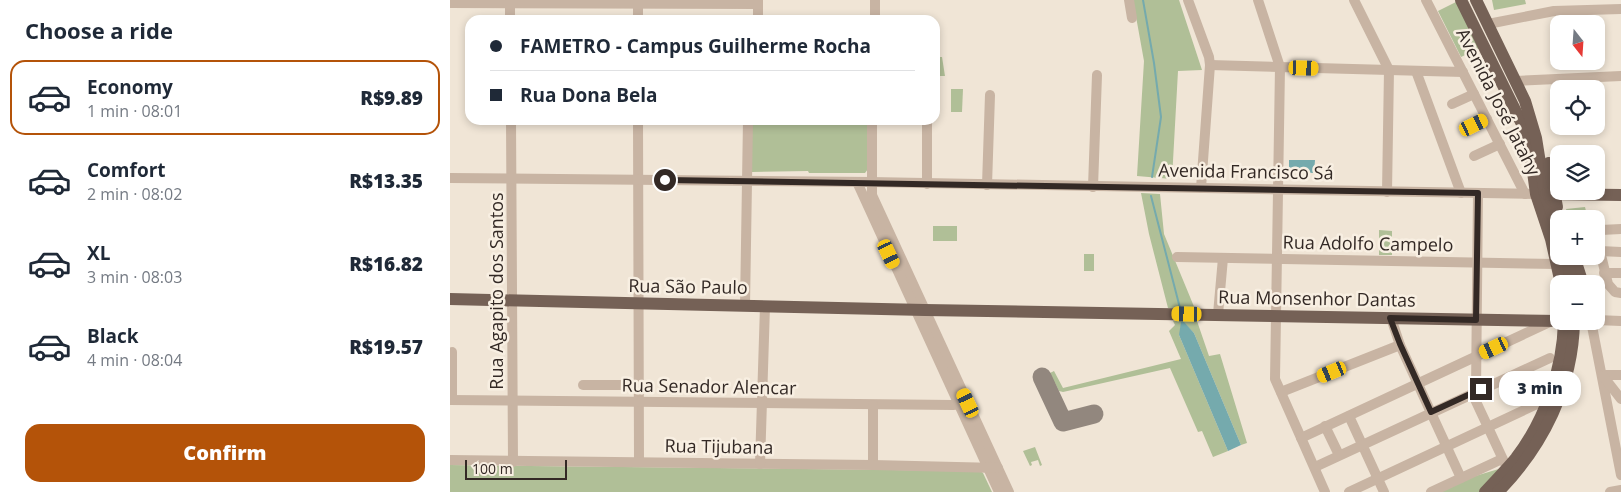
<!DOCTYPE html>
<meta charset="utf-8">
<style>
:root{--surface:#fff;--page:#f6f6f7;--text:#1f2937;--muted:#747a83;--line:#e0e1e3;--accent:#b45309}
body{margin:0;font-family:"Open Sans",sans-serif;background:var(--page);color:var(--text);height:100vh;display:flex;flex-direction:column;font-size:19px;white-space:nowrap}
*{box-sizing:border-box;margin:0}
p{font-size:16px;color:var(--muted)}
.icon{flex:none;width:28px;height:28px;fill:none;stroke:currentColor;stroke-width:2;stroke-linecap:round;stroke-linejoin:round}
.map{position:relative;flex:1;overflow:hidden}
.side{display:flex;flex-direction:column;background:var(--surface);width:450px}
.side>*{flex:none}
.banner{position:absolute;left:15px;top:15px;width:475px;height:110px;border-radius:15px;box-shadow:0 2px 8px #0003;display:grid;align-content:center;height:110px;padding:0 25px;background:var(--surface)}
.needle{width:32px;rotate:163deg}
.controls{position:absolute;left:1100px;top:15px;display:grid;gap:10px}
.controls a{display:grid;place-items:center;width:55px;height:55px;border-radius:10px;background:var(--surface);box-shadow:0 2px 8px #0003;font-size:25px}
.scale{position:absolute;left:15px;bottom:12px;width:102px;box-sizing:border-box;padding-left:5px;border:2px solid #332925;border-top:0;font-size:14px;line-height:18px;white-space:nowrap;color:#332925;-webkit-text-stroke:4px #f8efe2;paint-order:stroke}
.end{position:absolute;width:22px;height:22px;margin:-11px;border:6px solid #332925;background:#fff;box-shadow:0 0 0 2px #fff}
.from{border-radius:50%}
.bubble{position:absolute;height:35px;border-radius:15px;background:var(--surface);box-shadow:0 2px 8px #0003;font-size:16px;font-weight:800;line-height:35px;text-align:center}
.car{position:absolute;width:15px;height:30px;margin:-15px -8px;border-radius:6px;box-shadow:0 0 4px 1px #0007;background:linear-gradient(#f5c518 24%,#345 0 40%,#f5c518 0 76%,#345 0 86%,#f5c518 0)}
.banner b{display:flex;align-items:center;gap:18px;height:48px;font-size:19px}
.banner b+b{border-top:1px solid var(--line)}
.banner i{width:12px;height:12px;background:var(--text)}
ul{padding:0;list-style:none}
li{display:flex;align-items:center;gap:15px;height:75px;margin:0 10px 8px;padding:0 15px;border:2px solid transparent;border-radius:15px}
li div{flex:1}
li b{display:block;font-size:19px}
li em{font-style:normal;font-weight:800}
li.current{border-color:var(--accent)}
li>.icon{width:45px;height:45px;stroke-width:1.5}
h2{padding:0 25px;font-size:22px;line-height:60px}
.cta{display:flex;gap:10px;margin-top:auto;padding:10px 25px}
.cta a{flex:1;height:58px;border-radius:15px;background:var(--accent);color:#fff;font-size:20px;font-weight:800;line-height:58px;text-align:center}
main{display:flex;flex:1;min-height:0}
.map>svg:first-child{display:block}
</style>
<main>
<section class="side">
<h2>Choose a ride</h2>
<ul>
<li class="current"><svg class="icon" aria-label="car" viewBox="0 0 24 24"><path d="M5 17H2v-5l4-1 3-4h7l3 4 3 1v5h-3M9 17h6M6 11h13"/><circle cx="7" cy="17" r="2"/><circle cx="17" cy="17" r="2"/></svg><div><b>Economy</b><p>1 min · 08:01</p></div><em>R$9.89</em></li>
<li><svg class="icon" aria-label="car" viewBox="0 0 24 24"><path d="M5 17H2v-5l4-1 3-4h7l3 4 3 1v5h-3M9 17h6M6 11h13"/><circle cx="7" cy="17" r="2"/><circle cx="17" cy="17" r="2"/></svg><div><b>Comfort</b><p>2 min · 08:02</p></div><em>R$13.35</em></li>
<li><svg class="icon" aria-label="car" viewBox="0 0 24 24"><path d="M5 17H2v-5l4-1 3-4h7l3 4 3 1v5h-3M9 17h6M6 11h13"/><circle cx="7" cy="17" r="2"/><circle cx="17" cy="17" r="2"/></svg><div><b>XL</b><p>3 min · 08:03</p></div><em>R$16.82</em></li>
<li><svg class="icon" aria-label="car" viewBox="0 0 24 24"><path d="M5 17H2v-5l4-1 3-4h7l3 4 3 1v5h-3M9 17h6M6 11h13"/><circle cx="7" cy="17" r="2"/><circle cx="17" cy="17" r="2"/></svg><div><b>Black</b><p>4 min · 08:04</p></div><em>R$19.57</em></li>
</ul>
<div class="cta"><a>Confirm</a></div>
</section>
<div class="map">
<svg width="1171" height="492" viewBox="0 0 1171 492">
<rect width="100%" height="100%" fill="#f0e5d6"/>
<!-- green -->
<g fill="#b0bf97">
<path d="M683 0H729L752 70 728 71 722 179 687 176 694 61Z"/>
<path d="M1042 0H1075L1076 4 1044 10Z"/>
<path d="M1006 2 1030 48 1011 57 988 11Z"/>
<path d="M485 57H492L495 76H485Z"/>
<path d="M501 89H513L512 112H501Z"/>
<path d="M302 120H418V169L415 173H359L358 171 302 172Z"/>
<path d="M691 193 710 194 714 234 745 309 718 308 699 234Z"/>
<path d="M1135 207 1138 219H1120L1116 209Z"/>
<rect x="483" y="226" width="24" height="15"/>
<path d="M929 230 942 231V255H929Z"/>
<rect x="634" y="254" width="10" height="17"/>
<path d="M723 321H747L759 356 770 354 797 443 791 445 744 333 736 325 729 335 778 451 763 457 752 431 748 432 720 368 613 392 609 391 605 383 598 385 594 376 604 371 613 388 731 359 719 331 725 325Z"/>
<path d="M585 447 592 465 590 466 588 460 581 462 582 465 580 466 573 451Z"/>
<path d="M0 465 530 471 533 473 542 492H0Z"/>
<path d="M1052 468 1029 492H988L1022 477Z"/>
</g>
<!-- water -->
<g fill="#75aaad">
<path d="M839 160H865L864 173 839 172Z"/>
<path d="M731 322H734L744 333 791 445 778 451 729 335Z"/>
</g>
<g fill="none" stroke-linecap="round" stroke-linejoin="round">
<!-- stream -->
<g stroke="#75aaad" stroke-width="2">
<path d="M693 0 704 63 711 117 702 177"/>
<path d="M701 196 730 308"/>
</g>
<!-- taxiway -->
<path stroke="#92877e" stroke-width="19" d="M592 377 613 422 644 414"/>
<!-- minor -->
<g stroke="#c8b4a3" stroke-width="10">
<path d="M60 0V20"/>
<path d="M679 0 682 18"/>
<path d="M738 0 759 57 760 65 751 188"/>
<path d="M808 0 830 67 825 379 875 492"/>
<path d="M904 0 939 70 937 192"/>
<path d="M976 0 1075 194"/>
<path d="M0 3 308 4"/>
<path d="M188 20V0"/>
<path d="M308 20V0"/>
<path d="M425 20V0"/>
<path d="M1038 24 1104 11 1171 9"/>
<path d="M760 65 1013 72"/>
<path d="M966 71 1011 193"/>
<path d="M1066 81 1171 76"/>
<path d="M1002 104 1024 94"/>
<path d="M61 120 63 462"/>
<path d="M188 120 189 462"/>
<path d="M422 120V195L559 492"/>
<path d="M477 123V184"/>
<path d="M1015 130 1037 119"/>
<path d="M1024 156 1050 144"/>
<path d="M0 178 421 182 1086 194"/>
<path d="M407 182 549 492"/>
<path d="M537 185 540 95"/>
<path d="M643 187 647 75"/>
<path d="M1171 229 1151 230 1148 234 1150 251 1171 252"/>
<path d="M1146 251H1150L1158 284 1165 292 1171 293"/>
<path d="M727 257 1107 264"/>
<path d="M1154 273H1171"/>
<path d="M295 306 298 120"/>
<path d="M768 314 773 258"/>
<path d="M941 318 950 345 1011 478"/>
<path d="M1146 320 1171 321"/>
<path d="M1141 321 1171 475"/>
<path d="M1152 375H1171"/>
<path d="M1153 376 1171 399"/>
<path d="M133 385H189"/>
<path d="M831 392 950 345"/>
<path d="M1026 392 1028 193"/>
<path d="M1022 393 1057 468"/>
<path d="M0 400 503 405 518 403"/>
<path d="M2 400V352"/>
<path d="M423 405V465"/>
<path d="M899 416 934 492"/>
<path d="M875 426 889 455"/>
<path d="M851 438 1102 321"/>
<path d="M0 460 423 465 548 468"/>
<path d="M310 464 315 306"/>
<path d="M865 467 1100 358"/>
<path d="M899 492 1087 404"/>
<path d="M981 492 1052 459"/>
<path d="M1160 492 1171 490"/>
</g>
<!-- major -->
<g stroke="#756156" stroke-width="12">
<path d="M1011 0 1074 128 1083 172 1086 194 1101 239 1111 284"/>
<path d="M1026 0 1075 101 1086 138 1095 194 1109 235"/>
<path d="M1099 163 1107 207"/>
<path d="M1096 194 1171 195"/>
<path d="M1124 256 1133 284"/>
<path d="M1117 259 1122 284"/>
<path d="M0 299 475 310 1109 321"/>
<path d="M1035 492C1045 481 1056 470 1066 458 1095 420 1113 369 1114 321"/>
<path d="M1048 492C1093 446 1123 386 1124 321"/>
</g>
</g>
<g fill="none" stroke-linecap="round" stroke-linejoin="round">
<!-- route -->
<path stroke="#332925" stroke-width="6" d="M215 180 1028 193 1026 320 940 318 950 344 981 412 1031 389"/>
</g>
<g text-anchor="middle" stroke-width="5" stroke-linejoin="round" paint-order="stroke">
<!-- street labels -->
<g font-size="18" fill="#332925" stroke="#f8efe2">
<text transform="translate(1048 102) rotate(63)" y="6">Avenida José Jatahy</text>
<text transform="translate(796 172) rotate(1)" y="6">Avenida Francisco Sá</text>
<text transform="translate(918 244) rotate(1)" y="6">Rua Adolfo Campelo</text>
<text transform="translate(238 287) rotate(1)" y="6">Rua São Paulo</text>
<text transform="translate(47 291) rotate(-90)" y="6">Rua Agapito dos Santos</text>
<text transform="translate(867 299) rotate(1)" y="6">Rua Monsenhor Dantas</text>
<text transform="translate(259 387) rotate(1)" y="6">Rua Senador Alencar</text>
<text transform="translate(269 447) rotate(1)" y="6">Rua Tijubana</text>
</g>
</g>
</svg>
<div class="controls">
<a><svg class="needle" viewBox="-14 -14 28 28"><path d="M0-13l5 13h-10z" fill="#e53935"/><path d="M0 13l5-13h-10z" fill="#747a83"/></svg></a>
<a><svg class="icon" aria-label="locate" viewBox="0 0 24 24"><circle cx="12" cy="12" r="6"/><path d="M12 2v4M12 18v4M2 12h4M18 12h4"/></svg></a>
<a><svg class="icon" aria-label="layers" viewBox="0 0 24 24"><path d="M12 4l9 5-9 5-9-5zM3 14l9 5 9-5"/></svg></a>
<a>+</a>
<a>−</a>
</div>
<div class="scale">100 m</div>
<i class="end from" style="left:215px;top:180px"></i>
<i class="end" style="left:1031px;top:389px"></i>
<div class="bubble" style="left:1049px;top:371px;width:82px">3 min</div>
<i class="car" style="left:854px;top:68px;rotate:92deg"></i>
<i class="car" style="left:1024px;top:125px;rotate:64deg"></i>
<i class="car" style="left:439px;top:254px;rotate:155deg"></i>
<i class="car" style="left:737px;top:314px;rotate:271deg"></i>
<i class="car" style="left:1044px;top:348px;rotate:245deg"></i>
<i class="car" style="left:882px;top:372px;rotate:248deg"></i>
<i class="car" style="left:518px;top:403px;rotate:335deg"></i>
<div class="banner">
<b><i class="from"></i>FAMETRO - Campus Guilherme Rocha</b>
<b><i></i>Rua Dona Bela</b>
</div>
</div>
</main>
